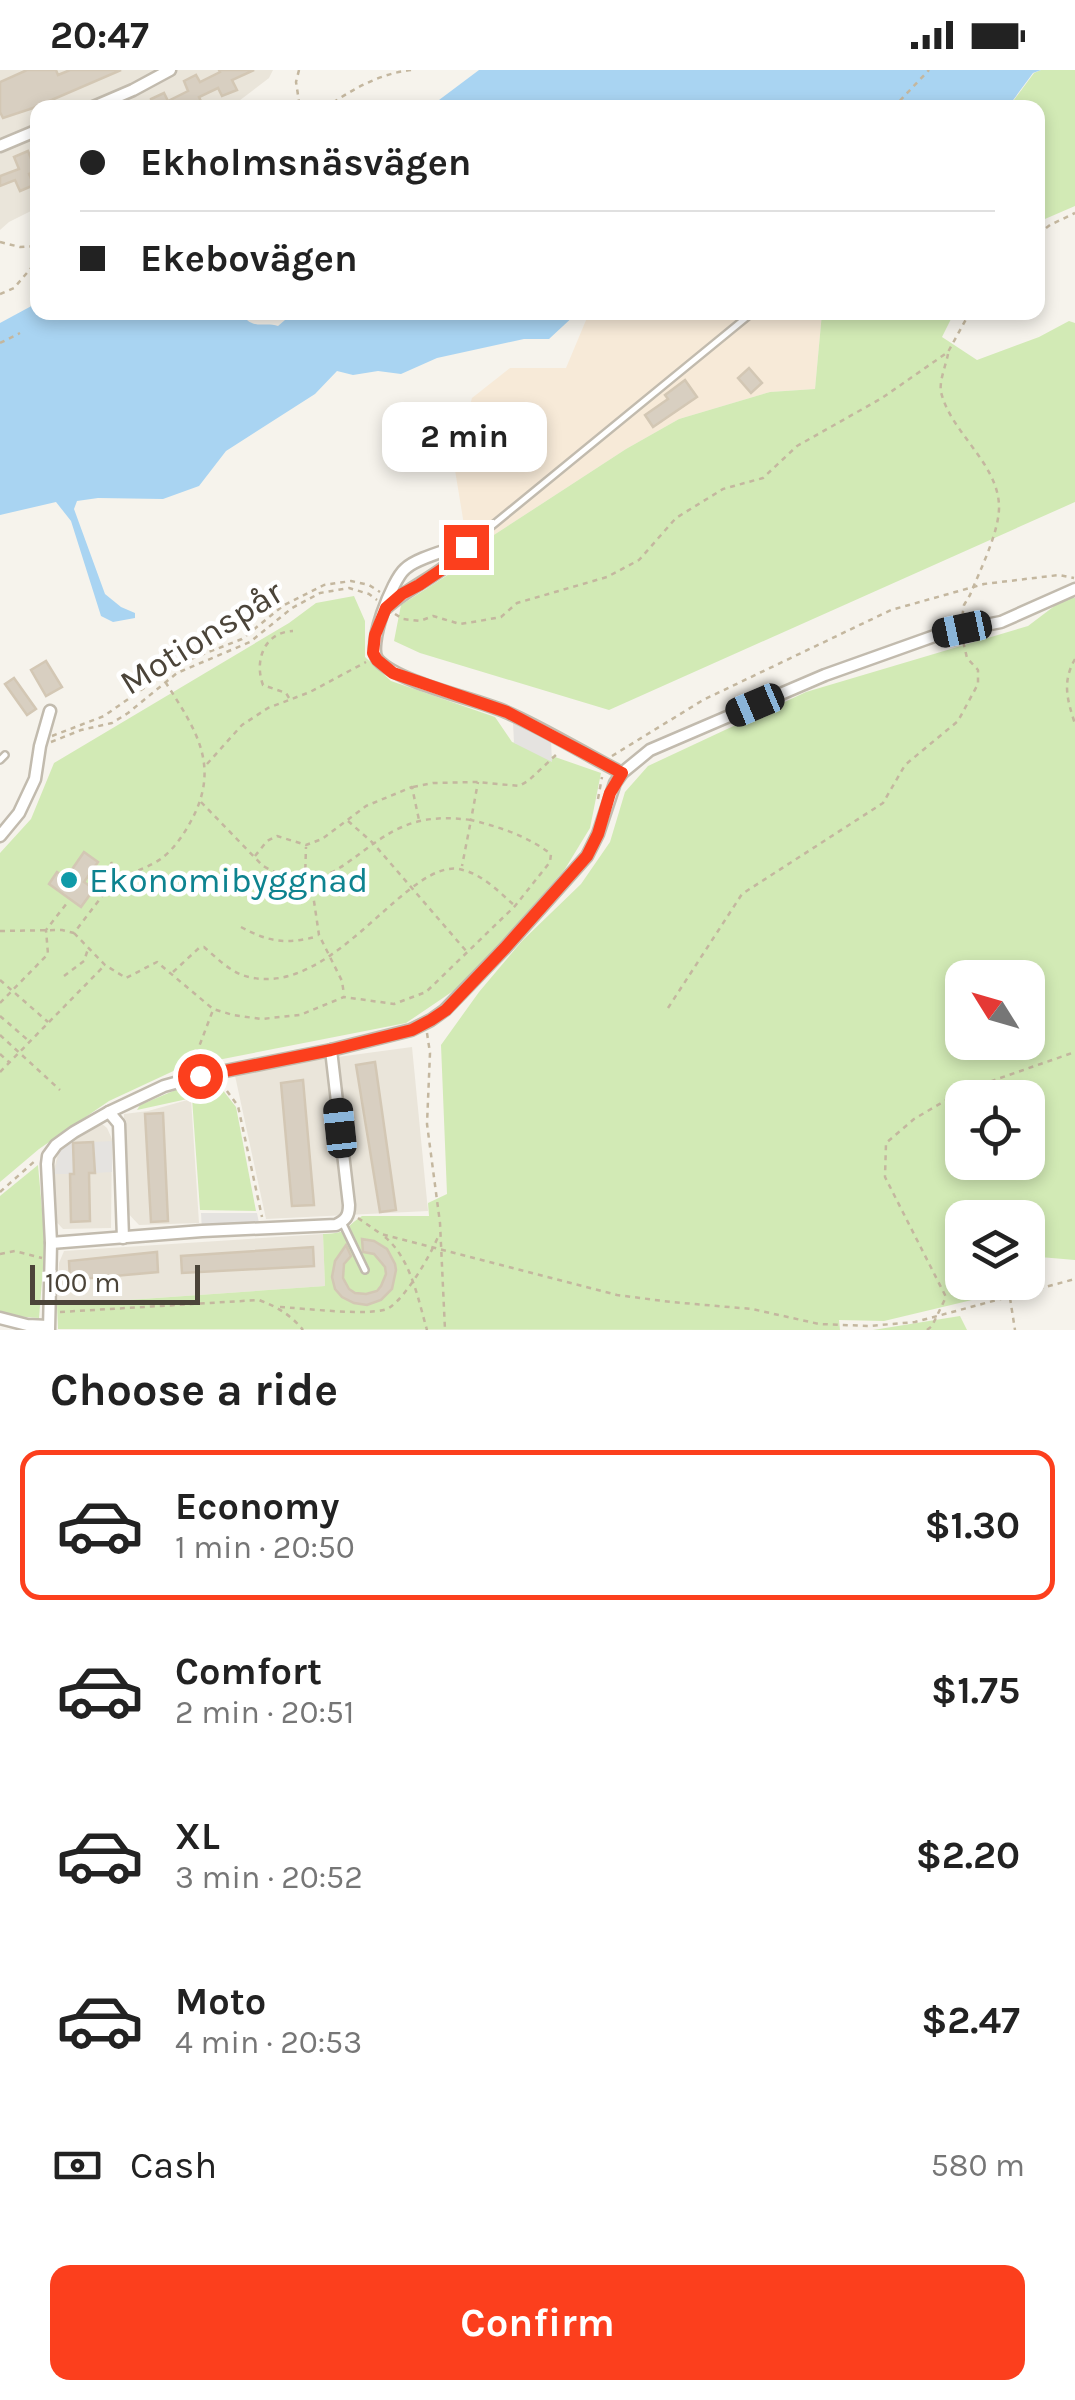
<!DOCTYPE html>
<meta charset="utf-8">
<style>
:root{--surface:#fff;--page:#f6f6f6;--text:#222;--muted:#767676;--line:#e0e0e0;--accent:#fc3f1d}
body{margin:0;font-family:Karla,sans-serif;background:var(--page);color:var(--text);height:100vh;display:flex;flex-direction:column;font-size:38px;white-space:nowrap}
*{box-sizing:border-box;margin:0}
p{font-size:32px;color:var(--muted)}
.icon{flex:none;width:55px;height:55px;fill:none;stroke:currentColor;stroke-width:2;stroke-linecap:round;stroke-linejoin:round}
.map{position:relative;height:1260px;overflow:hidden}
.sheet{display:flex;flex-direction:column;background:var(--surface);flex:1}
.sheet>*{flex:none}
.guide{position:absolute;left:30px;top:30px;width:1015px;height:220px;border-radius:20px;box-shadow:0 5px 15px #0003;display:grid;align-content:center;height:220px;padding:0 50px;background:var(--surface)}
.needle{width:65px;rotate:307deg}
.fabs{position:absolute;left:945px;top:890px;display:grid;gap:20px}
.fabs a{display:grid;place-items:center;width:100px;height:100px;border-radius:20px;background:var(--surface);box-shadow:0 5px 15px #0003;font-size:50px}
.scale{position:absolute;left:30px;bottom:25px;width:170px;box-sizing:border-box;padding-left:10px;border:5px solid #4b4439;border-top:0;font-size:28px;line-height:35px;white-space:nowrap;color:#4b4439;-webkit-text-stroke:8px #fff;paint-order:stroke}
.end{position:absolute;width:45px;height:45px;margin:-22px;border:12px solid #fc3f1d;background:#fff;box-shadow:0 0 0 5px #fff}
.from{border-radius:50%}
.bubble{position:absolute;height:70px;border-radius:20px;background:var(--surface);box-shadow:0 5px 15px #0003;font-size:32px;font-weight:700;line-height:70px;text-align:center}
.car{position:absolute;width:30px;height:60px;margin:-30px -15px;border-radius:12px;box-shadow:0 0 8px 2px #0007;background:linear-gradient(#222 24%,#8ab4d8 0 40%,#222 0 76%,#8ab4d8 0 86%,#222 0)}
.guide b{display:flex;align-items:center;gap:35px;height:95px;font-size:38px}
.guide b+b{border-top:2px solid var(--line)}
.guide i{width:25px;height:25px;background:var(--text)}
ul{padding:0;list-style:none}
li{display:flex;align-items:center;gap:30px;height:150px;margin:0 20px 15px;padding:0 30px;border:5px solid transparent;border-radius:20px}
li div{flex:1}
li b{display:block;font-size:38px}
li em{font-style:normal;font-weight:700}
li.selected{border-color:var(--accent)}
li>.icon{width:90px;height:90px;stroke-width:1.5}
h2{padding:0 50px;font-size:45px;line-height:120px}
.pay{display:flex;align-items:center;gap:25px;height:110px;padding:0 50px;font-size:38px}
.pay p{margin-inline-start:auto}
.cta{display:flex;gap:20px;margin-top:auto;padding:20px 50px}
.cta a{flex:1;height:115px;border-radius:20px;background:var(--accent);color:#fff;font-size:40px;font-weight:700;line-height:115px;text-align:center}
.status{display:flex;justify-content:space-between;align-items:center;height:70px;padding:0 50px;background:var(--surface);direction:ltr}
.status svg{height:28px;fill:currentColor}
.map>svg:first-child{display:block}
</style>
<div class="status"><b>20:47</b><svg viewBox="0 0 49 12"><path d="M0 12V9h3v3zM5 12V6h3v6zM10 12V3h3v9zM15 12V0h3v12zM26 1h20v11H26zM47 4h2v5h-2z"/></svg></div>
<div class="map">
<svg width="1075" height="1260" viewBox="0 0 1075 1260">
<rect width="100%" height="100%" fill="#f6f3ec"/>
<!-- residential -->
<g fill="#eae5da">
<path d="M0 0H273L269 8 231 37 38 38 37 138 9 152 0 160Z"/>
<path d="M412 977 428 1141 266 1149 234 1001Z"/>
<path d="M191 1029 199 1153 139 1155 125 1140 124 1044 148 1041Z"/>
<path d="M101 1053 107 1058 112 1069 111 1158 63 1159 53 1148 54 1100 57 1087 63 1074 94 1055Z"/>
<path d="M323 1164 325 1216 57 1235 59 1193 64 1181Z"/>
</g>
<!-- commercial -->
<path fill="#f7ead8" d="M589 243H822L815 319 770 322 679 349 626 379 477 476 465 461 454 394 472 328 510 298H566Z"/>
<!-- green -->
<g fill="#d2eab5" fill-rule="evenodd">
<path d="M1041 0H1075V136L1038 152V38H1008L1034 3Z"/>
<path d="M822 243H954L942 267 977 290 1039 267 1069 251 1075 253V432L609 640 420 583 394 571 401 535 468 492 477 476 626 379 679 349 770 322 815 319Z"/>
<path d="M354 526 365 551V587L391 611 495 647 512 672 601 703 590 758 565 799 507 866 456 919 440 930 406 953 182 997 109 1031 39 1079 0 1112V783L31 749 54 693 289 553 316 533Z"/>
<path d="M1065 528H1075V1190L1028 1186V1148H962V1212L1001 1213 997 1224 884 1251 839 1250 840 1260 58 1259 57 1235 325 1216 323 1164C351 1163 343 1158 362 1146H429L428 1133 447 1124 441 975 479 922 522 871 581 814 610 772 625 722 648 696 806 622 1028 556ZM962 908H1028V972H962ZM962 1028H1028V1092H962Z"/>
<path d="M204 1008 218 1014 236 1037 256 1141 200 1140 192 1028 137 1040 140 1035Z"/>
<path d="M38 1095 45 1173 39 1248 14 1246 0 1241V1126Z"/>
<path d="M960 1246 967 1260H873Z"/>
</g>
<!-- parking -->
<g fill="#e5e3e0">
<path d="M513 652 551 671 552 692 514 673Z"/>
<path d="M112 1071V1102L95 1103 93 1072Z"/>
<path d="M73 1072 74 1104H54L60 1080Z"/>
<path d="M201 1143H257L260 1158 202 1161Z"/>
</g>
<!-- water -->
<g fill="#a9d4f2">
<path d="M479 0H1041L1033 3 1008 37H424L439 30Z"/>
<path d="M37 233 38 242 236 243 238 249 246 244 247 250C256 258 267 252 278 256L285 250 302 242 577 243 549 269H524L437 288 401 304 378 301 353 305 337 301 315 324 226 381 199 416 163 429 98 428 77 431 74 439 105 524 121 537 135 543V548L113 552 101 546 71 451 56 432 0 445V253Z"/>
</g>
<!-- building -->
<g fill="#d8cfc1" stroke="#d3c7b4" stroke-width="2.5">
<path d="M27 0H56L58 5 70 0H121L33 38 3 48 0 42V12Z"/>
<path d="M219 0H254L232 10 237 20 222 26 218 18 199 27 204 38H153L151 29 164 23 168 31 188 21 184 11 196 5 200 12 220 2Z"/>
<path d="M28 81 36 101 29 104 34 115 20 121 15 110 0 116V106L19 99 14 87Z"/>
<path d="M749 298 762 313 751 323 738 308Z"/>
<path d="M685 310 697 327 653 357 645 345 668 329 665 325Z"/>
<path d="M46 591 62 617 46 626 31 600Z"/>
<path d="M14 608 36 639 27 645 5 614Z"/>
<path d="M84 782 98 792 84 812 94 819 81 837 49 814 57 802 66 808Z"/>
<path d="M375 992 396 1140 380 1142 356 995Z"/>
<path d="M303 1010 314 1135 292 1136 281 1013Z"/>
<path d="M163 1043 168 1151 151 1152 145 1044Z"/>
<path d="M93 1072 95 1103H89L90 1151 71 1152 70 1104H74L73 1073Z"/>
<path d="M362 1169 374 1171 387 1179 395 1194 396 1200 392 1219 381 1230 367 1235 354 1233 342 1227 335 1219 332 1207 335 1191 346 1175 351 1186 344 1194 343 1208 349 1219 355 1223 366 1224 377 1221 381 1216 386 1204 385 1197 374 1184 363 1182Z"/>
<path d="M313 1177 314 1196 182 1203 181 1186Z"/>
<path d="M157 1182 158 1202 70 1210 69 1191Z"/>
</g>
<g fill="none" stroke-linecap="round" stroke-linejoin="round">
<!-- lane casing -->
<g stroke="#c2bbae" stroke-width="10">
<g id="lane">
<path d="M466 477 753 242"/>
<path d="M0 690 5 685"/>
<path d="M342 1152 365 1200"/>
</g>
</g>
<!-- street casing -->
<g stroke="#c2bbae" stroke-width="15">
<g id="street">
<path d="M91 38 133 20 170 0"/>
<path d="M0 76 38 60"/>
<path d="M386 538C411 515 444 504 466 477L461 475C446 481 416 488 405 499 392 510 366 577 378 590 399 613 474 628 506 642 545 659 583 683 622 703"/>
<path d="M0 766 19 743 35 709 40 676 50 641"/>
<path d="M109 1042 119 1054 123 1168"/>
<path d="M51 1173 202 1161 336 1155C346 1150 349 1146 349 1135L331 980"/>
<path d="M0 1248 27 1255 48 1256"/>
<path d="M49 1260 51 1173 47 1094 48 1086 56 1075 74 1062 109 1042 164 1016 200 1006 331 980 411 960 431 950 445 940 505 878 587 786 598 764 615 713 622 703 650 680 825 605 940 564 1001 552 1075 519"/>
</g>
</g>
<!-- path -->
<g stroke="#c4b79f" stroke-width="2.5" stroke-dasharray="5 5" stroke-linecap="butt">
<path d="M299 0 296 12 300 38"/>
<path d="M325 38C351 20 380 3 412 0"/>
<path d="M893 38 929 0"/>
<path d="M1038 164 1050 155 1075 143"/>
<path d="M0 172 20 177 38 176"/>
<path d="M0 224 14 218 38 190"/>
<path d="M0 273 20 263"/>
<path d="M948 284C946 295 939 311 941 322 951 363 997 392 999 435 1000 461 980 500 970 525L964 535 962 548"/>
<path d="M395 544 403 549 420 551 433 546 460 554 479 551 501 547 517 533 607 507 639 490 676 448 723 419 763 408 797 376 882 328 948 282 970 242"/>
<path d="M1075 589C1062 612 1067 629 1075 654"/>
<path d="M289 628 286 623 263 615C254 591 264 562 293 561"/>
<path d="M52 666 104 646 178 594 242 569 284 535 324 515 351 511 369 515 380 522"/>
<path d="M51 672 81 660 112 653 128 643 177 603 250 572 292 538 320 523 349 518 369 524 377 530"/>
<path d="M612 686 703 630 891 540 984 514 1059 505 1074 508"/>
<path d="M207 694 242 655 268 638 310 622 366 592"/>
<path d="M413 717 433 713 478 712 519 716 528 711 557 684"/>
<path d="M598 729 602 707"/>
<path d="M201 732 263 796C329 833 348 781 402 757 424 747 448 747 471 750L462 796"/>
<path d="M348 751 373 773 467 882"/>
<path d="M255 786 267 771 277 766 306 775 322 769 366 736 412 717 419 750"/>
<path d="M111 792 119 809C133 802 150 797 162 788 174 779 184 764 191 751 221 696 196 660 166 613"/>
<path d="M305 809 306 777"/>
<path d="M311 811 319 865 342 911 344 925"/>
<path d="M241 857C268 872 288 875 318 866"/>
<path d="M0 861 62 860 74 863 112 813 117 810"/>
<path d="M74 863 105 895 126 908 157 892 213 939 233 945 261 949 300 945 344 927 394 934 426 922 515 836 550 792 551 784C527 766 500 757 471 750L478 712"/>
<path d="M173 902 199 878 204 877C218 889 231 903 249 907 336 928 409 783 463 800 483 805 499 822 514 835"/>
<path d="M64 906 84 891 88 879"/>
<path d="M0 910 48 952"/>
<path d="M0 933 48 884 46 860 67 833"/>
<path d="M668 938 742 824 883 733 905 695 958 651 978 614V600L967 588 963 571"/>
<path d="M0 946 29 971"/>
<path d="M427 963 430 983 427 1054 440 1153 445 1260"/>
<path d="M0 965 60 1020"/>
<path d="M0 984 10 993"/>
<path d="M199 994 197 982 213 940"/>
<path d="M0 1002 104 896"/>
<path d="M221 1013 238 1036 262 1147"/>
<path d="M0 1122 36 1090"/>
<path d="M358 1148 381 1164 617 1225 671 1232 752 1239 819 1254 869 1256 915 1252 1075 1209"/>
<path d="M385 1167C411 1189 418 1229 427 1260"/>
<path d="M0 1184 15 1181 42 1188"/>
<path d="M1010 1228 1015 1260"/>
<path d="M280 1237C302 1238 373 1247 389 1238 406 1227 430 1186 438 1167"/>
<path d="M60 1242 259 1230C277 1237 290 1244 303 1260"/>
<path d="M927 1260 932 1256 946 1227 885 1107 886 1073 914 1049 960 1022 1075 982"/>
</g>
<!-- lane -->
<use href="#lane" stroke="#fff" stroke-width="5"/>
<!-- street -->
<use href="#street" stroke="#fff" stroke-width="10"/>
</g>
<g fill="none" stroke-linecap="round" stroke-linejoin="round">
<!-- route -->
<path stroke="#fc3f1d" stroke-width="12" d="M200 1006 331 980 412 960 431 950 446 940 505 878 587 786 598 764 610 723 622 703 507 642 393 603 377 590 373 583 375 565 386 538 402 524 419 515 456 490 466 477"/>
</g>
<!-- markers -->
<circle fill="#0f9aa8" stroke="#fff" stroke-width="4" cx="69" cy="810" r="10"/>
<g text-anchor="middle" stroke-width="9" stroke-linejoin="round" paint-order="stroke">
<!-- street labels -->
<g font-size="35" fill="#4b4439" stroke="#fff">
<text transform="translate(201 567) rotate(-32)" y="12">Motionspår</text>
</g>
<!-- culture labels -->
<g font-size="35" fill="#0d838f" stroke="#fff" text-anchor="start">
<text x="89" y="822">Ekonomibyggnad</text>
</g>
</g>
</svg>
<div class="fabs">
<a><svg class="needle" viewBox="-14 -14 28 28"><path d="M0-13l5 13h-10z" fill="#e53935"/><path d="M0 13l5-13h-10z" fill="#767676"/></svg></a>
<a><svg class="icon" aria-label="locate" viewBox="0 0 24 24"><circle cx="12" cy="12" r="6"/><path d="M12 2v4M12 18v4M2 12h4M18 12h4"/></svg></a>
<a><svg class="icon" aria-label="layers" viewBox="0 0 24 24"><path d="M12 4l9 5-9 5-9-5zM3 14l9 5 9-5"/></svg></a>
</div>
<div class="scale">100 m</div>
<i class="end from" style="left:200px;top:1006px"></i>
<i class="end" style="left:466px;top:477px"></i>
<div class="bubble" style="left:382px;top:332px;width:165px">2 min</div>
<i class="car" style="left:962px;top:559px;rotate:258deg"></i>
<i class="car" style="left:755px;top:635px;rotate:247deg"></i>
<i class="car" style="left:340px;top:1058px;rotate:354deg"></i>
<div class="guide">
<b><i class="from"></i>Ekholmsnäsvägen</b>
<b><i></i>Ekebovägen</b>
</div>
</div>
<section class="sheet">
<h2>Choose a ride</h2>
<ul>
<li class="selected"><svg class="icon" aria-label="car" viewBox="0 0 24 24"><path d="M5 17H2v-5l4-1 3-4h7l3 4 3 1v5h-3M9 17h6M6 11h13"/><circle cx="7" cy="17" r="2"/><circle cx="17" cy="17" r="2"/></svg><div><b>Economy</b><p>1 min · 20:50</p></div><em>$1.30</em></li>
<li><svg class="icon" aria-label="car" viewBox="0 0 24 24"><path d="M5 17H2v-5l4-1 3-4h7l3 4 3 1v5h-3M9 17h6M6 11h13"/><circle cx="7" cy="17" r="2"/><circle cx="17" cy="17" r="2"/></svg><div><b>Comfort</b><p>2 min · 20:51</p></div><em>$1.75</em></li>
<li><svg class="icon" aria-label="car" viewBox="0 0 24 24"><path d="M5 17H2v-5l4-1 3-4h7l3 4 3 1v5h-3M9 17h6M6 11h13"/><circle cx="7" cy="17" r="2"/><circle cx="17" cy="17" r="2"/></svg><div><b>XL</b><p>3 min · 20:52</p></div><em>$2.20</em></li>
<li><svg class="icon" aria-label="car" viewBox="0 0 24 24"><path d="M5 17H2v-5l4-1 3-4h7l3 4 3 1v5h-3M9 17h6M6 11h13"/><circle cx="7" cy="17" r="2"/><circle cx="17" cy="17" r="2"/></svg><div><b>Moto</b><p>4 min · 20:53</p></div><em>$2.47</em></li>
</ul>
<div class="pay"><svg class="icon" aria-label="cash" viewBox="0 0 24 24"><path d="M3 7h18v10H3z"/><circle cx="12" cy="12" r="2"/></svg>Cash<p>580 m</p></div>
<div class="cta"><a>Confirm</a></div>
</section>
